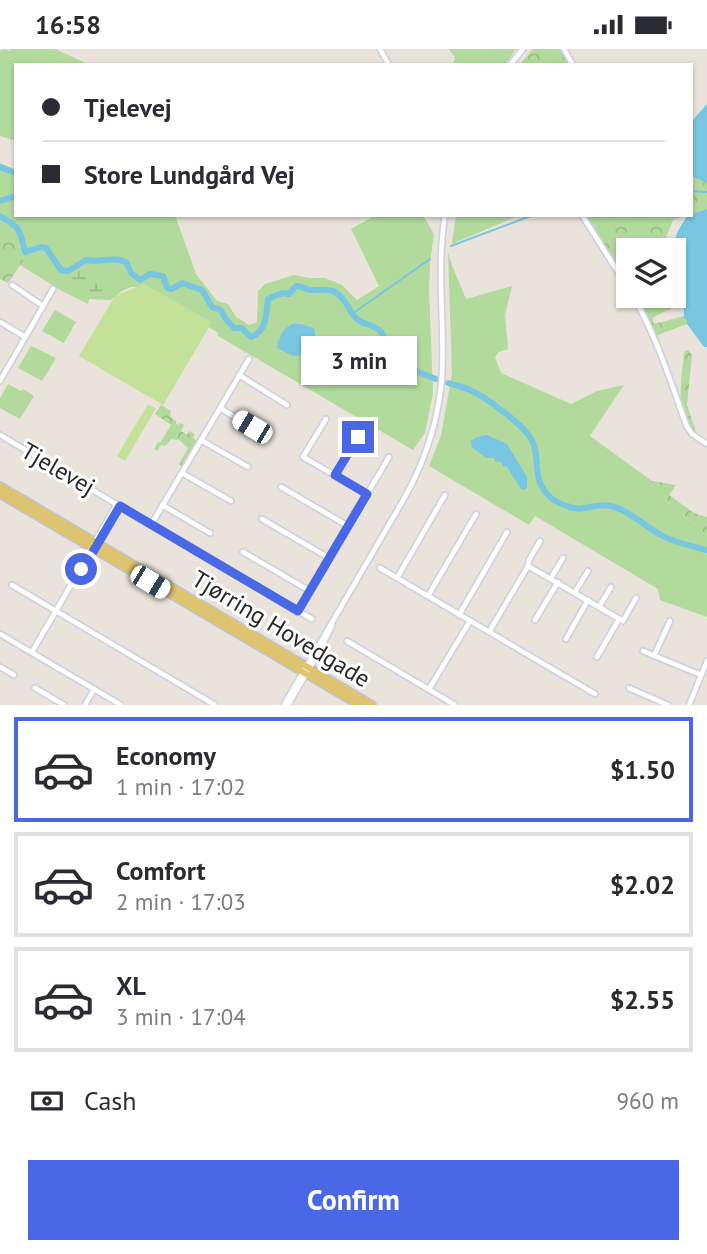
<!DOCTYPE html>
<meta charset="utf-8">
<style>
:root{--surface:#fff;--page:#f2f2f3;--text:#2b2b33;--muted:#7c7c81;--line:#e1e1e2;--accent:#4a68e6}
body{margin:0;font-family:"PT Sans",sans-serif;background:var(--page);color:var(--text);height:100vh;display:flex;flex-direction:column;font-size:26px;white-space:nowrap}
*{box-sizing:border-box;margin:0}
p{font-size:23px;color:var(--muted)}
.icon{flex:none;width:38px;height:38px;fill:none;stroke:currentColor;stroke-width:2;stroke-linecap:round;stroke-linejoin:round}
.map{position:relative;height:656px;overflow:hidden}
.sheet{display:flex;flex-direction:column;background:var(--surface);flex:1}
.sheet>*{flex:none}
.top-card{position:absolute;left:14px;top:14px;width:679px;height:154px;border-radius:0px;box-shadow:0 2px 5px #0004;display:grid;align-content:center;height:154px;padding:0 28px;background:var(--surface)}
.buttons{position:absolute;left:616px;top:189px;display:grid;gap:14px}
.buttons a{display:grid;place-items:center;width:70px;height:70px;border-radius:0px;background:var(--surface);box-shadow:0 2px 5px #0004;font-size:35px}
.end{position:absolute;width:32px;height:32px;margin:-16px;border:9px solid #4a68e6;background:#fff;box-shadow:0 0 0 4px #fff}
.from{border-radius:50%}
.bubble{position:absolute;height:49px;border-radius:0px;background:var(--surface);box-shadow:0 2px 5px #0004;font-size:23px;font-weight:700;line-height:49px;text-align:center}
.car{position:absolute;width:21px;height:42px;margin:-21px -10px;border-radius:9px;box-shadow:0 0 5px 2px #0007;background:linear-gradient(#fff 24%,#345 0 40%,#fff 0 76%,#345 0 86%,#fff 0)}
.top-card b{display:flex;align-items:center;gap:24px;height:66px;font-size:26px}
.top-card b+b{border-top:2px solid var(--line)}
.top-card i{width:18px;height:18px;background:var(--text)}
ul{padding:12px 0 0;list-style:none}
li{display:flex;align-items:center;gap:21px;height:105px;margin:0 14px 10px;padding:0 14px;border:4px solid var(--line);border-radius:0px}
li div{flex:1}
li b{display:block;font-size:26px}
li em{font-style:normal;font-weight:700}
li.current{border-color:var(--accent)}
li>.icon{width:63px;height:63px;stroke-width:1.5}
.pay{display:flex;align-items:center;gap:18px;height:77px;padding:0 28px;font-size:26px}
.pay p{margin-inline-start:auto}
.primary-button{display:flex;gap:14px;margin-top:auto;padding:14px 28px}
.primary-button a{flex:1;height:80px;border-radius:0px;background:var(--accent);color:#fff;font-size:28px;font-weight:700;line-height:80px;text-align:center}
.status{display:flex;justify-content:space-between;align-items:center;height:49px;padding:0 35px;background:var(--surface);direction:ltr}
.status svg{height:19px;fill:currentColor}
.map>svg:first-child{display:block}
</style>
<div class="status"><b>16:58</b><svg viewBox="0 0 49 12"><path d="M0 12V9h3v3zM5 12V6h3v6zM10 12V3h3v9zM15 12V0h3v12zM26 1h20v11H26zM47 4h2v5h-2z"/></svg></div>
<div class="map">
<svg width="707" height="656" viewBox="0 0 707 656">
<defs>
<pattern id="forest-crowns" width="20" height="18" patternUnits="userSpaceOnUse" patternTransform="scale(1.75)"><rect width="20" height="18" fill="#b2da9c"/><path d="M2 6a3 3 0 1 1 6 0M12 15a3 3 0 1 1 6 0" fill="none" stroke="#99bb86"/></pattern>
<pattern id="wetland-marsh" width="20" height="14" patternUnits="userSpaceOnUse" patternTransform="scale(1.75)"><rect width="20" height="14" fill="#b2da9c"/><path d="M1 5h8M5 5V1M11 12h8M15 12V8" fill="none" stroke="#99bb86"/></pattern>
</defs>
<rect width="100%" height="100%" fill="#e9e3db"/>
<!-- grass -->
<g fill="#b2da9c">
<path d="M6 0 10 2V0H55L90 16H16V92L0 87V1Z"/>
<path d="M449 0H516L505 16H453L455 8Z"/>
<path d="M0 114 16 121V166H175L196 225 217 252 228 255 236 268 249 276 257 273 258 242 265 235 294 226 309 229H325L342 236 357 251 379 237 351 180 376 166H423L434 185 430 214 429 239 433 344 425 384 413 401 218 287V284L147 238H131L122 242 111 251 89 250 88 255 62 242 20 216 23 212 17 181 3 191 0 190Z"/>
<path d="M456 166H520L452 195Z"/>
<path d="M448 203 452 216 466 250 512 237 505 266 508 300 499 303 495 308 501 324 571 355 597 342 624 336 590 387 652 432 653 441 707 486V568L660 551 658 540 535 467 529 476 429 417 441 387 452 325Z"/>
<path d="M55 261 76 273 64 294 42 282Z"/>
<path d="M31 297 56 309 42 332 18 319Z"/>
<path d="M8 335 21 342 23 340 34 347 20 370 0 359V349Z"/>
</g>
<!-- forest -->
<g fill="url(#forest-crowns)">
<path d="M533 0H560L569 16H519Z"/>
<path d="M691 127 703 132H707V160L691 165Z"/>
<path d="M585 166H688L673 171 661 201H628V238Z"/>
<path d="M7 179 18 181 23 212 8 234 0 230V190L3 191Z"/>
<path d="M633 247H669L674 258 652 269 654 275 684 267 688 271 687 275 658 286 659 291 656 292 648 271Z"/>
<path d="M688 301 692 306 687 356 697 386C673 366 682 330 684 303Z"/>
<path d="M161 356 171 362 170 368 176 372V375L178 376 180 374 184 376 181 382 187 386 189 382 195 385 193 389 199 393 184 419 179 415 188 399 178 390 176 391 172 390 165 397 161 396 157 402 154 400 158 393 160 394 171 376 155 365Z"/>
<path d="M652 432 676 436 669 446 694 464 707 468V486L653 441Z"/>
</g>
<!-- wetland -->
<path fill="url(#wetland-marsh)" d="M87 218 95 219 107 232 102 242 95 246 77 243 71 237 70 230 79 222Z"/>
<!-- pitch -->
<g fill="#c3e199">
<path d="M144 235 212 273 163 356 79 307 115 247Z"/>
<path d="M148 355 156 359 125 412 117 407Z"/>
</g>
<!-- water -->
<g fill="#78c6e1">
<path d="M707 55V132L705 133 691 127V73Z"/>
<path d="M707 160V298H704L687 275V271L684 269 683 235 674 230V211H676C678 203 674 201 675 193 675 184 683 174 688 166Z"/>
<path d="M292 275H300L314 279 316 293 308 305 293 307 277 299C279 287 282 281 292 275Z"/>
<path d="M487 386 507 395 527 428V439L524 441 521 440 507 418 503 417 501 413 495 412 494 409H486L472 398 471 392 477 388Z"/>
</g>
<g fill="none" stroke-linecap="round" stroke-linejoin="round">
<!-- stream -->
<g stroke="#78c6e1" stroke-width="2">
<path d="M691 142 707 143"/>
<path d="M451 197 533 166"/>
<path d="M352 265 430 210"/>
</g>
<!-- river -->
<g stroke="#78c6e1" stroke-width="6">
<path d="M0 118 16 124"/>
<path d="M0 152 16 147"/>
<path d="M0 167C21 179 20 181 25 203L41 198 46 199 61 221 68 222 86 211C103 214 111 207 126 213L131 224 140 231 150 225 163 227 167 239 172 240 182 234 202 241 212 258 221 261 225 269 234 279H242L251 288C267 282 266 265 268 250L282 244 289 245 296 237C302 237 306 241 312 241 323 242 332 237 342 249 348 255 350 265 358 271 365 276 376 276 381 283 386 289 386 297 390 303 397 316 423 325 436 330"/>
<path d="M448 334C454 336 462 338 468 340 484 347 528 378 533 394 541 414 531 430 550 448 554 452 559 454 564 456 585 465 593 453 611 457 627 460 646 478 661 486 675 494 692 497 707 501"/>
</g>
<!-- minor casing -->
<g stroke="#d0d3df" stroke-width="8">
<g id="minor">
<path d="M380 0 389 16"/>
<path d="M564 0 573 16"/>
<path d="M510 16 523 0"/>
<path d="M582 166 628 239"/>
<path d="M12 236 43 257"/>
<path d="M633 247C657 288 671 334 687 378L692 385 707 395"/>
<path d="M0 273 25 288"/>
<path d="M239 326 287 356"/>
<path d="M0 332 53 240"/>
<path d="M220 359 268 388"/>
<path d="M326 370 303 408 367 445"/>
<path d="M0 386 232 524 312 570"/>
<path d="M201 391 248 418"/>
<path d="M182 424 231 452"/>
<path d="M335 426 358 388"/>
<path d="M281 438 348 477"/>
<path d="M162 456 210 484"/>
<path d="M262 470 329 509"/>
<path d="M151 476 249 310"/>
<path d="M243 503 310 542"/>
<path d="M82 516 84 511 117 455"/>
<path d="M528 517 529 511 540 492"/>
<path d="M380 519 595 645"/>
<path d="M397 529 445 446"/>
<path d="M551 529 563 509"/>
<path d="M12 536 215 656"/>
<path d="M575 543 588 522"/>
<path d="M428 547 476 465"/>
<path d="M599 558 611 538"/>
<path d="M298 562 389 408"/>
<path d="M459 566 507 483"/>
<path d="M535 571 558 533"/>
<path d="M489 583 528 517 623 572 636 549"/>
<path d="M0 585 121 656"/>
<path d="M566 590 588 551"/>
<path d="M347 592 455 656"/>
<path d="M643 602 701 626"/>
<path d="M32 603 82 517 87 513 120 457"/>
<path d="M654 607 670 572"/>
<path d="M597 608 619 570"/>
<path d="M0 618 14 626"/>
<path d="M35 639 64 656"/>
<path d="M629 639 668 656"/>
<path d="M429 640 470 572"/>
<path d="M85 656 94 640"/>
<path d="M284 656 405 448C426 410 439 370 442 326 445 273 436 220 445 166"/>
<path d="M288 656 316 608 332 577"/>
<path d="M689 656 707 612"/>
</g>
</g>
<!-- major casing -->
<g stroke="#c3c3c3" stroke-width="10">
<g id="major">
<path d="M0 437 372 656"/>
<path d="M0 445 359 656"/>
</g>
</g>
<!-- minor -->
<use href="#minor" stroke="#fff" stroke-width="4.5"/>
<!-- major -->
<use href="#major" stroke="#e1c467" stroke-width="6"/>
</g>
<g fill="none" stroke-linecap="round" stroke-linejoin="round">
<!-- route -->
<path stroke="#4a68e6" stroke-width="9" d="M81 520 87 513 120 457 298 562 367 445 335 426 358 388"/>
</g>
<g text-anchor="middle" stroke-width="6" stroke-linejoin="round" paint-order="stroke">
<!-- street labels -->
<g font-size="24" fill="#282828" stroke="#fff">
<text transform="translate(58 420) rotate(30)" y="8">Tjelevej</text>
<text transform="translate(281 580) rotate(31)" y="8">Tjørring Hovedgade</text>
</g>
</g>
</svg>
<div class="buttons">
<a><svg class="icon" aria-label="layers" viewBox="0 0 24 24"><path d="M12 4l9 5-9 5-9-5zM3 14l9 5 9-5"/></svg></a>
</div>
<i class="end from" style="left:81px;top:520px"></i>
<i class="end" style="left:358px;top:388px"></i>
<div class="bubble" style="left:301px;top:287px;width:116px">3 min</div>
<i class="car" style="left:252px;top:378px;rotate:301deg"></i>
<i class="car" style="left:150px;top:533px;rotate:121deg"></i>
<div class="top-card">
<b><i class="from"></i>Tjelevej</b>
<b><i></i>Store Lundgård Vej</b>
</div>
</div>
<section class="sheet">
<ul>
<li class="current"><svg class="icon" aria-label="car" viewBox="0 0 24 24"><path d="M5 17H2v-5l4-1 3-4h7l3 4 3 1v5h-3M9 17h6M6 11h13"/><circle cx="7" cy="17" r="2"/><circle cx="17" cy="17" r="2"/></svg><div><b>Economy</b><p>1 min · 17:02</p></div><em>$1.50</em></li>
<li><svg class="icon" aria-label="car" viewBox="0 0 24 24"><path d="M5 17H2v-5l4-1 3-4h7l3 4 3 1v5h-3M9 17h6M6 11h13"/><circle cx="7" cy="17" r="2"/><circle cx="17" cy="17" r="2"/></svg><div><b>Comfort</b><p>2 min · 17:03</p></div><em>$2.02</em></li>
<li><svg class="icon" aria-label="car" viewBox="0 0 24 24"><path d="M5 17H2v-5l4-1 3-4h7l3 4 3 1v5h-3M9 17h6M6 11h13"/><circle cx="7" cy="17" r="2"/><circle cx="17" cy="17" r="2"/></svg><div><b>XL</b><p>3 min · 17:04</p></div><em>$2.55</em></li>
</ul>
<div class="pay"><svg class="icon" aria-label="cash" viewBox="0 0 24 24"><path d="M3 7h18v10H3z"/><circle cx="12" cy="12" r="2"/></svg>Cash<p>960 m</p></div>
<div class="primary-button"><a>Confirm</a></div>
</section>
